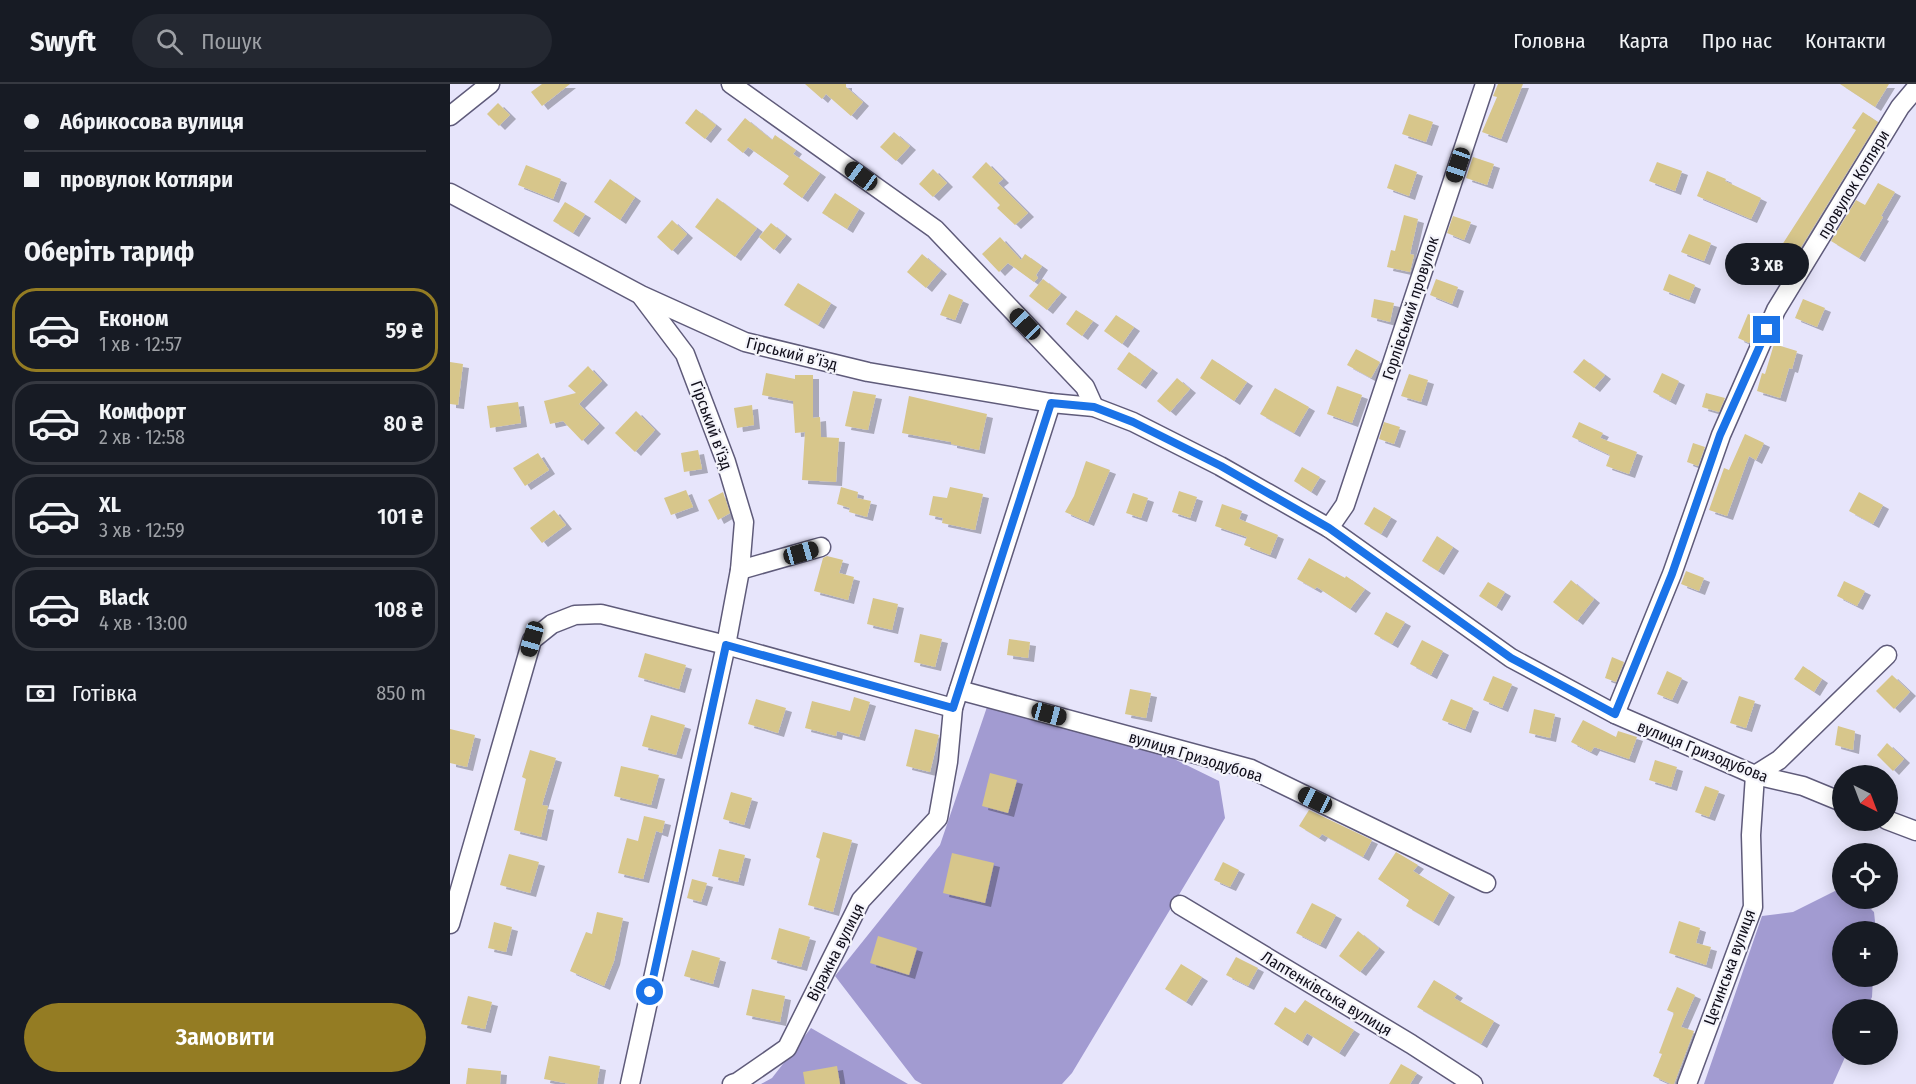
<!DOCTYPE html>
<html lang="uk">
<meta charset="utf-8">
<style>
:root{--surface:#171b24;--page:#242831;--text:#f1f3f6;--muted:#9ea1a6;--line:#363941;--accent:#947c23}
body{margin:0;font-family:"Fira Sans Condensed",sans-serif;background:var(--page);color:var(--text);height:100vh;display:flex;flex-direction:column;font-size:22px;white-space:nowrap}
*{box-sizing:border-box;margin:0}
p{font-size:20px;color:var(--muted)}
.icon{flex:none;width:33px;height:33px;fill:none;stroke:currentColor;stroke-width:2;stroke-linecap:round;stroke-linejoin:round}
.map{position:relative;flex:1;overflow:hidden}
.details{display:flex;flex-direction:column;background:var(--surface);width:450px}
.details>*{flex:none}
.banner{display:grid;align-content:center;height:132px;padding:0 24px;background:var(--surface)}
.needle{width:39px;rotate:138deg}
.controls{position:absolute;left:1382px;top:681px;display:grid;gap:12px}
.controls a{display:grid;place-items:center;width:66px;height:66px;border-radius:50%;background:var(--surface);box-shadow:0 3px 15px #0003;font-size:30px}
.end{position:absolute;width:27px;height:27px;margin:-14px;border:8px solid #1a73e8;background:#fff;box-shadow:0 0 0 3px #fff}
.from{border-radius:50%}
.bubble{position:absolute;height:42px;border-radius:21px;background:var(--surface);box-shadow:0 3px 15px #0003;font-size:20px;font-weight:600;line-height:42px;text-align:center}
.car{position:absolute;width:18px;height:36px;margin:-18px -9px;border-radius:8px;box-shadow:0 0 4px 2px #0007;background:linear-gradient(#222 24%,#8ab4d8 0 40%,#222 0 76%,#8ab4d8 0 86%,#222 0)}
.banner b{display:flex;align-items:center;gap:21px;height:57px;font-size:22px}
.banner b+b{border-top:2px solid var(--line)}
.banner i{width:15px;height:15px;background:var(--text)}
ul{padding:0;list-style:none}
li{display:flex;align-items:center;gap:18px;height:84px;margin:0 12px 9px;padding:0 12px;border:3px solid var(--line);border-radius:24px}
li div{flex:1}
li b{display:block;font-size:22px}
li em{font-style:normal;font-weight:600}
li.active{border-color:var(--accent)}
li>.icon{width:54px;height:54px;stroke-width:1.5}
h2{padding:0 24px;font-size:27px;line-height:72px}
.pay{display:flex;align-items:center;gap:15px;height:66px;padding:0 24px;font-size:22px}
.pay p{margin-inline-start:auto}
.action{display:flex;gap:12px;margin-top:auto;padding:12px 24px}
.action a{flex:1;height:69px;border-radius:36px;background:var(--accent);color:#fff;font-size:24px;font-weight:600;line-height:69px;text-align:center}
header{display:flex;align-items:center;gap:36px;box-sizing:border-box;height:84px;padding:0 30px;background:var(--surface);border-bottom:2px solid var(--line)}
header strong{font-size:28px}
nav{display:flex;gap:33px;margin-inline-start:auto;font-size:21px}
.search{width:420px;height:54px;background:var(--page);display:flex;align-items:center;gap:15px;box-sizing:border-box;padding:0 21px;border-radius:33px;color:var(--muted);font-size:22px}
main{display:flex;flex:1;min-height:0}
.map>svg:first-child{display:block}
</style>
<header>
<strong>Swyft</strong>
<div class="search"><svg class="icon" aria-label="search" viewBox="0 0 24 24"><circle cx="10" cy="10" r="6"/><path d="M15 15l6 6"/></svg>Пошук</div>
<nav><a>Головна</a><a>Карта</a><a>Про нас</a><a>Контакти</a></nav>
</header>
<main>
<section class="details">
<div class="banner">
<b><i class="from"></i>Абрикосова вулиця</b>
<b><i></i>провулок Котляри</b>
</div>
<h2>Оберіть тариф</h2>
<ul>
<li class="active"><svg class="icon" aria-label="car" viewBox="0 0 24 24"><path d="M5 17H2v-5l4-1 3-4h7l3 4 3 1v5h-3M9 17h6M6 11h13"/><circle cx="7" cy="17" r="2"/><circle cx="17" cy="17" r="2"/></svg><div><b>Економ</b><p>1 хв · 12:57</p></div><em>59 ₴</em></li>
<li><svg class="icon" aria-label="car" viewBox="0 0 24 24"><path d="M5 17H2v-5l4-1 3-4h7l3 4 3 1v5h-3M9 17h6M6 11h13"/><circle cx="7" cy="17" r="2"/><circle cx="17" cy="17" r="2"/></svg><div><b>Комфорт</b><p>2 хв · 12:58</p></div><em>80 ₴</em></li>
<li><svg class="icon" aria-label="car" viewBox="0 0 24 24"><path d="M5 17H2v-5l4-1 3-4h7l3 4 3 1v5h-3M9 17h6M6 11h13"/><circle cx="7" cy="17" r="2"/><circle cx="17" cy="17" r="2"/></svg><div><b>XL</b><p>3 хв · 12:59</p></div><em>101 ₴</em></li>
<li><svg class="icon" aria-label="car" viewBox="0 0 24 24"><path d="M5 17H2v-5l4-1 3-4h7l3 4 3 1v5h-3M9 17h6M6 11h13"/><circle cx="7" cy="17" r="2"/><circle cx="17" cy="17" r="2"/></svg><div><b>Black</b><p>4 хв · 13:00</p></div><em>108 ₴</em></li>
</ul>
<div class="pay"><svg class="icon" aria-label="cash" viewBox="0 0 24 24"><path d="M3 7h18v10H3z"/><circle cx="12" cy="12" r="2"/></svg>Готівка<p>850 m</p></div>
<div class="action"><a>Замовити</a></div>
</section>
<div class="map">
<svg width="1466" height="1000" viewBox="0 0 1466 1000">
<defs>
<filter id="shadow"><feDropShadow dx="6" dy="4" stdDeviation="0" flood-color="#0004"/></filter>
</defs>
<rect width="100%" height="100%" fill="#e7e5fb"/>
<!-- forest -->
<g fill="#a29bd1">
<path d="M538 620 665 646 769 697 775 734 622 989 612 1000H472L465 996 385 892 490 761Z"/>
<path d="M1385 807 1392 808V814L1411 815 1424 828 1426 847 1392 848V892L1423 893 1422 913 1416 925 1392 926V970L1396 971 1383 1000H1254L1312 832 1343 828Z"/>
<path d="M361 944 458 1000H311L322 994Z"/>
</g>
<!-- building -->
<g fill="#d7c68b" filter="url(#shadow)">
<path d="M92 0H120L92 22 81 8Z"/>
<path d="M355 0H396V3L413 18 401 32 376 10 372 15Z"/>
<path d="M1048 0H1073L1051 55 1032 48 1047 13 1043 12Z"/>
<path d="M1390 0H1439L1425 23Z"/>
<path d="M48 19 60 31 49 42 37 30Z"/>
<path d="M246 25 266 41 255 55 235 39Z"/>
<path d="M1413 28 1428 38 1345 173 1330 164 1406 46 1402 44Z"/>
<path d="M959 30 983 38 976 58 952 50Z"/>
<path d="M295 34 322 56 325 51 346 66 343 70 370 89 352 114 333 100 339 92 298 63 293 69 277 56Z"/>
<path d="M444 48 460 62 446 77 430 63Z"/>
<path d="M1023 73 1044 80 1037 101 1016 94Z"/>
<path d="M536 78 553 95 548 99 578 129 565 141 547 124 550 121 522 93Z"/>
<path d="M1207 78 1232 87 1225 107 1199 97Z"/>
<path d="M945 80 967 88 959 112 937 104Z"/>
<path d="M76 81 111 95 103 115 68 101Z"/>
<path d="M483 85 497 99 483 113 469 100Z"/>
<path d="M1257 87 1276 95 1275 97 1311 114 1301 135 1247 112Z"/>
<path d="M160 95 185 113 170 136 144 118Z"/>
<path d="M1428 99 1445 108 1431 132 1433 133 1409 174 1381 157 1406 116 1415 121Z"/>
<path d="M385 109 409 125 397 145 372 129Z"/>
<path d="M267 114 307 144 285 173 245 143Z"/>
<path d="M115 118 135 130 123 149 103 137Z"/>
<path d="M954 131 968 135 960 170 964 171 960 188 937 183 941 166 945 167Z"/>
<path d="M1003 132 1021 138 1014 156 997 149Z"/>
<path d="M222 136 237 150 222 167 207 153Z"/>
<path d="M321 139 336 151 324 166 309 153Z"/>
<path d="M1239 150 1261 159 1254 177 1231 168Z"/>
<path d="M550 153 571 176 575 170 592 182 586 191 588 194 584 198 558 179 549 188 532 170Z"/>
<path d="M472 170 491 186 476 204 457 188Z"/>
<path d="M1219 190 1245 201 1239 216 1213 206Z"/>
<path d="M593 195 611 209 597 226 579 212Z"/>
<path d="M986 195 1008 203 1002 220 980 211Z"/>
<path d="M348 199 381 219 368 241 334 221Z"/>
<path d="M499 210 513 216 505 236 490 231Z"/>
<path d="M924 215 944 219 940 238 921 233Z"/>
<path d="M1353 215 1375 224 1367 243 1345 234Z"/>
<path d="M626 226 643 237 632 252 616 240Z"/>
<path d="M1298 230 1310 235 1299 259 1288 254Z"/>
<path d="M666 231 684 243 672 260 654 247Z"/>
<path d="M1324 260 1347 267 1342 285 1339 284 1330 314 1307 307 1312 289 1315 290Z"/>
<path d="M906 265 930 278 921 294 897 281Z"/>
<path d="M679 268 702 285 690 301 667 285Z"/>
<path d="M762 275 797 298 784 317 750 294Z"/>
<path d="M1134 275 1155 291 1144 304 1123 288Z"/>
<path d="M0 278 13 280 8 321 0 320Z"/>
<path d="M138 282 152 297 129 320 149 340 132 357 113 337 100 340 94 317 126 309 118 302Z"/>
<path d="M316 289 345 295V291H363V334L370 333 371 353 389 354 386 398 352 396 355 348 345 349 343 317 312 311Z"/>
<path d="M1212 289 1229 297 1220 317 1203 308Z"/>
<path d="M959 290 978 296 971 318 951 312Z"/>
<path d="M727 294 740 305 720 328 707 317Z"/>
<path d="M887 302 912 311 902 339 877 330Z"/>
<path d="M825 304 859 323 844 349 810 330Z"/>
<path d="M403 307 426 311 418 346 395 342Z"/>
<path d="M1256 309 1275 314 1269 328 1252 323Z"/>
<path d="M459 312 537 330 529 366 501 360V358L452 349Z"/>
<path d="M68 318 71 339 40 344 37 322Z"/>
<path d="M302 321 304 341 287 344 284 324Z"/>
<path d="M186 327 205 346 185 368 165 349Z"/>
<path d="M934 338 950 343 944 360 929 355Z"/>
<path d="M1129 338 1153 349 1150 354 1187 368 1179 390 1156 382 1160 371 1122 353Z"/>
<path d="M1295 350 1314 359 1306 376 1299 372 1277 432 1259 426 1274 384 1279 386Z"/>
<path d="M1243 359 1255 363 1248 382 1237 378Z"/>
<path d="M248 366 252 385 234 388 231 369Z"/>
<path d="M88 369 99 386 75 402 63 384Z"/>
<path d="M636 377 660 386 638 438 615 428 624 412Z"/>
<path d="M852 383 870 393 861 408 844 397Z"/>
<path d="M391 403 408 408 407 414 421 417 417 433 399 428 400 424 387 420Z"/>
<path d="M500 403 533 410 525 446 492 439 493 434 479 431 483 412 497 414Z"/>
<path d="M236 406 243 423 221 431 214 414Z"/>
<path d="M729 407 747 413 740 434 722 428Z"/>
<path d="M273 408 280 429 268 436 258 416Z"/>
<path d="M1409 408 1433 421 1423 440 1399 427Z"/>
<path d="M683 409 698 414 691 434 676 429Z"/>
<path d="M772 420 792 427 789 435 828 451 820 471 794 461 797 453 765 442Z"/>
<path d="M924 423 941 433 931 450 914 440Z"/>
<path d="M104 426 116 441 92 459 80 444Z"/>
<path d="M987 452 1003 463 988 487 972 477Z"/>
<path d="M377 472 393 476 389 489 404 493 398 516 364 507 373 474Z"/>
<path d="M859 474 895 494 896 492 915 505 900 525 867 503 865 505 847 495Z"/>
<path d="M1236 487 1254 494 1249 507 1231 500Z"/>
<path d="M1121 496 1144 515 1127 537 1103 518Z"/>
<path d="M1394 497 1415 507 1407 522 1387 512Z"/>
<path d="M1038 498 1055 508 1046 523 1029 512Z"/>
<path d="M423 514 448 520 442 546 417 540Z"/>
<path d="M936 528 955 538 942 560 924 550Z"/>
<path d="M470 550 492 555 485 583 464 578Z"/>
<path d="M559 555 580 558 578 574 557 571Z"/>
<path d="M972 556 993 567 981 591 960 580Z"/>
<path d="M195 569 236 581 229 605 188 593Z"/>
<path d="M1162 573 1174 578 1166 598 1155 594Z"/>
<path d="M1353 582 1372 595 1364 608 1344 595Z"/>
<path d="M1217 587 1232 594 1222 616 1207 610Z"/>
<path d="M1442 591 1460 608 1444 625 1426 607Z"/>
<path d="M1043 592 1062 600 1052 624 1033 616Z"/>
<path d="M680 605 701 609 696 634 675 630Z"/>
<path d="M1289 612 1305 617 1296 644 1280 639Z"/>
<path d="M404 613 420 618 409 653 387 647 386 652 355 644 362 617 400 627Z"/>
<path d="M306 615 336 624 328 649 298 640Z"/>
<path d="M1001 615 1023 624 1015 645 992 636Z"/>
<path d="M1084 625 1105 630 1100 654 1079 649Z"/>
<path d="M201 631 235 641 226 671 192 662Z"/>
<path d="M1133 636 1166 653 1168 647 1187 653 1179 675 1144 663 1141 668 1121 658Z"/>
<path d="M1388 642 1405 647 1403 666 1385 661Z"/>
<path d="M0 645 25 651 17 683 0 679Z"/>
<path d="M465 645 489 651 480 688 456 682Z"/>
<path d="M1437 659 1454 675 1443 687 1427 671Z"/>
<path d="M80 666 106 674 92 721 98 722 91 753 64 746 76 695 72 693Z"/>
<path d="M1205 676 1227 683 1221 703 1199 696Z"/>
<path d="M171 682 209 691 201 721 164 712Z"/>
<path d="M540 689 567 696 558 729 532 722Z"/>
<path d="M1255 702 1269 707 1259 733 1245 728Z"/>
<path d="M281 708 302 714 294 741 273 735Z"/>
<path d="M859 726 922 756 913 773 872 750 869 754 849 742Z"/>
<path d="M194 732 215 737 212 749 206 747 193 795 168 789 177 754 188 757Z"/>
<path d="M373 748 402 756 383 828 358 821 370 775 366 773Z"/>
<path d="M269 765 295 771 288 798 262 792Z"/>
<path d="M946 768 968 781 963 787 999 809 983 838 956 822 959 816 928 795Z"/>
<path d="M502 769 544 779 535 819 493 809Z"/>
<path d="M59 770 89 778 80 809 50 801Z"/>
<path d="M773 778 789 786 780 803 764 796Z"/>
<path d="M242 795 257 799 251 818 237 814Z"/>
<path d="M862 819 886 831 870 861 846 849Z"/>
<path d="M147 828 173 834 164 877 154 902 120 887 136 848 142 850Z"/>
<path d="M1229 837 1250 844 1246 859 1261 863 1256 881 1219 869Z"/>
<path d="M44 838 62 843 56 868 38 864Z"/>
<path d="M329 844 360 853 351 883 321 875Z"/>
<path d="M908 847 929 864 910 888 889 872Z"/>
<path d="M428 852 467 864 459 891 420 879Z"/>
<path d="M242 866 270 874 263 900 234 892Z"/>
<path d="M786 873 808 884 798 902 776 891Z"/>
<path d="M731 880 752 893 736 918 715 905Z"/>
<path d="M984 896 1007 910 1004 914 1044 937 1031 960 967 923Z"/>
<path d="M1227 903 1245 911 1231 943 1244 947 1224 1000H1221L1203 992 1212 970 1209 969 1224 929 1217 926Z"/>
<path d="M302 905 335 912 330 938 296 931Z"/>
<path d="M18 912 42 918 35 945 11 940Z"/>
<path d="M855 916 904 946 889 969 857 949 852 958 824 940 835 923 845 929Z"/>
<path d="M99 972 150 982 147 1000H120L94 995Z"/>
<path d="M951 980 967 989 960 1000H939Z"/>
<path d="M387 982 390 1000H355L353 988Z"/>
<path d="M18 984 51 987 50 1000H16Z"/>
</g>
<g fill="none" stroke-linecap="round" stroke-linejoin="round">
<!-- street casing -->
<g stroke="#5f5b7a" stroke-width="21">
<g id="street">
<path d="M281 0 485 145 635 303 644 323"/>
<path d="M0 32 40 0"/>
<path d="M0 109 191 211 295 258 418 288 601 319 644 323 683 338 770 382 879 444 1061 574 1165 630 1305 691 1353 702 1392 718"/>
<path d="M879 444 895 421 1035 0"/>
<path d="M290 486 371 463"/>
<path d="M509 606 801 685 1036 799"/>
<path d="M1165 630 1222 490 1271 351 1326 226 1450 23 1466 4"/>
<path d="M1437 736 1466 747"/>
<path d="M730 821 961 960 1023 1000"/>
<path d="M0 840 82 556 102 540 125 531 151 530 276 561 503 624"/>
<path d="M180 1000 276 561 290 486 294 438 276 378 235 270 192 213"/>
<path d="M282 1000 288 998 337 964 411 816 488 734 498 678 503 624 601 319"/>
<path d="M1237 1000 1303 823 1301 751 1305 691 1329 676 1437 571"/>
</g>
</g>
<!-- street -->
<use href="#street" stroke="#fff" stroke-width="18"/>
</g>
<g fill="none" stroke-linecap="round" stroke-linejoin="round">
<!-- route -->
<path stroke="#1a73e8" stroke-width="8" d="M200 908 276 561 503 624 601 319 644 323 683 338 771 382 879 444 1061 574 1165 630 1222 490 1270 351 1317 246"/>
</g>
<g text-anchor="middle" stroke-width="4.5" stroke-linejoin="round" paint-order="stroke">
<!-- street labels -->
<g font-size="16" fill="#0f0d19" stroke="#f4f4fb">
<text transform="translate(1403 100) rotate(-59)" y="6">провулок Котляри</text>
<text transform="translate(960 224) rotate(-72)" y="6">Горлівський провулок</text>
<text transform="translate(342 269) rotate(14)" y="6">Гірський в’їзд</text>
<text transform="translate(262 341) rotate(70)" y="6">Гірський в'їзд</text>
<text transform="translate(1253 667) rotate(22)" y="6">вулиця Гризодубова</text>
<text transform="translate(746 672) rotate(17)" y="6">вулиця Гризодубова</text>
<text transform="translate(385 868) rotate(-63)" y="6">Віражна вулиця</text>
<text transform="translate(1279 883) rotate(-70)" y="6">Цетинська вулиця</text>
<text transform="translate(877 909) rotate(31)" y="6">Лаптенківська вулиця</text>
</g>
</g>
</svg>
<div class="controls">
<a><svg class="needle" viewBox="-14 -14 28 28"><path d="M0-13l5 13h-10z" fill="#e53935"/><path d="M0 13l5-13h-10z" fill="#9ea1a6"/></svg></a>
<a><svg class="icon" aria-label="locate" viewBox="0 0 24 24"><circle cx="12" cy="12" r="6"/><path d="M12 2v4M12 18v4M2 12h4M18 12h4"/></svg></a>
<a>+</a>
<a>−</a>
</div>
<i class="end from" style="left:200px;top:908px"></i>
<i class="end" style="left:1317px;top:246px"></i>
<div class="bubble" style="left:1275px;top:159px;width:84px">3 хв</div>
<i class="car" style="left:1008px;top:81px;rotate:199deg"></i>
<i class="car" style="left:411px;top:92px;rotate:306deg"></i>
<i class="car" style="left:575px;top:240px;rotate:316deg"></i>
<i class="car" style="left:351px;top:469px;rotate:74deg"></i>
<i class="car" style="left:82px;top:555px;rotate:196deg"></i>
<i class="car" style="left:599px;top:630px;rotate:105deg"></i>
<i class="car" style="left:865px;top:716px;rotate:296deg"></i>
</div>
</main>
